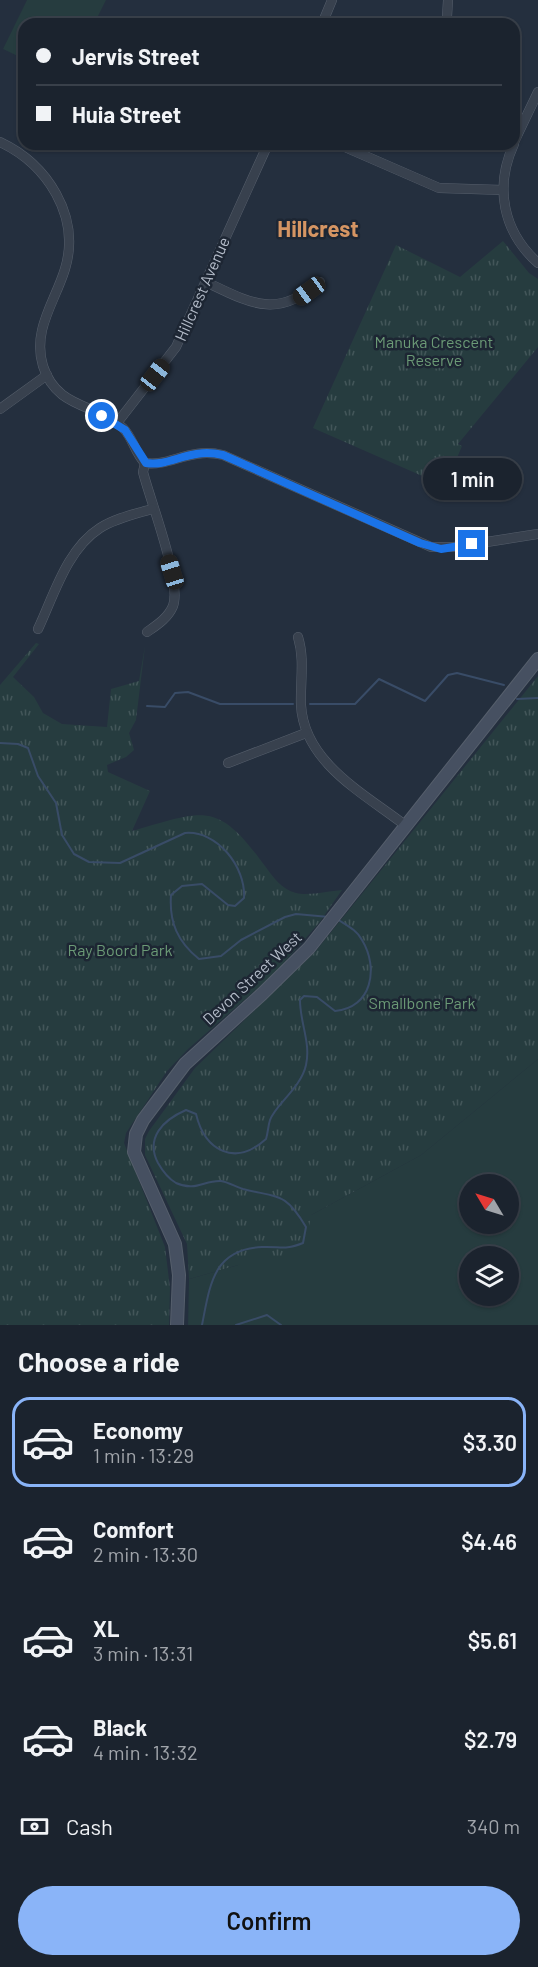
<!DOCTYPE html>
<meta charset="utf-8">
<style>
:root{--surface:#1b232e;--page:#282f3a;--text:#f1f3f6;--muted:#a0a4aa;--line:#39404a;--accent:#8ab4f8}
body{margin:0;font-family:Barlow,sans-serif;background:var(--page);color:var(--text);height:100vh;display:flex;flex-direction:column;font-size:22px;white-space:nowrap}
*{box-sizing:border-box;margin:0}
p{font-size:20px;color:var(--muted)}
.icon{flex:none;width:33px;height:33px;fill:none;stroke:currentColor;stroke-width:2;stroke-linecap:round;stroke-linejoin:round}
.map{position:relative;height:1325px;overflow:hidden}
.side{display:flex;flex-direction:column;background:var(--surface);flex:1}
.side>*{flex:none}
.guide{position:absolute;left:18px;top:18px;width:502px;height:132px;border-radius:18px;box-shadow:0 2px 4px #0004,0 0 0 2px var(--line);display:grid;align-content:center;height:132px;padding:0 18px;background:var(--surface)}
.needle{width:39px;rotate:308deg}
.controls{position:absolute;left:459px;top:1174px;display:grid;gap:12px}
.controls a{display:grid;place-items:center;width:60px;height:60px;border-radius:50%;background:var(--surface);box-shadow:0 2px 4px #0004,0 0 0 2px var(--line);font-size:30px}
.end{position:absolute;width:27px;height:27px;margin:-14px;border:8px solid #1a73e8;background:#fff;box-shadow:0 0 0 3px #fff}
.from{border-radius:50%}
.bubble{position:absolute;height:42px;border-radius:21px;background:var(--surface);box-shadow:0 2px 4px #0004,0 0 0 2px var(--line);font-size:20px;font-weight:600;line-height:42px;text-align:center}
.car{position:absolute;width:18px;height:36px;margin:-18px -9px;border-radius:8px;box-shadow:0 0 4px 2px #0007;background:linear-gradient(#222 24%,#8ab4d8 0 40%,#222 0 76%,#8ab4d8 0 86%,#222 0)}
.guide b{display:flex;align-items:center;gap:21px;height:57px;font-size:22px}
.guide b+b{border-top:2px solid var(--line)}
.guide i{width:15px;height:15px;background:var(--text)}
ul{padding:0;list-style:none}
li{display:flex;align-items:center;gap:18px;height:90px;margin:0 12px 9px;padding:0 6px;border:3px solid transparent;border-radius:18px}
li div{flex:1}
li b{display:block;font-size:22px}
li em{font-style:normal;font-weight:600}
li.active{border-color:var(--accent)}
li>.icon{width:54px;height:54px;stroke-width:1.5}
h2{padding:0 18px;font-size:27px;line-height:72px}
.pay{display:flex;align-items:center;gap:15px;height:66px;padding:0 18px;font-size:22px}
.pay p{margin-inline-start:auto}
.action{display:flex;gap:12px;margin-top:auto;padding:12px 18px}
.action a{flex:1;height:69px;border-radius:36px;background:var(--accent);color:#111;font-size:24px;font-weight:600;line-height:69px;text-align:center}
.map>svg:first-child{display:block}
</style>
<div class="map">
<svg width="538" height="1325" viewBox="0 0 538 1325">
<defs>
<pattern id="park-tufts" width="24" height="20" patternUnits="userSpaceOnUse" patternTransform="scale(1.5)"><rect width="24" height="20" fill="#263c3f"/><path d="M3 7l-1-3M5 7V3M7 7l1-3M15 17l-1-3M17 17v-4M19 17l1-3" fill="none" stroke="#435659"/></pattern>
</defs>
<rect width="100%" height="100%" fill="#242f3e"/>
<!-- grass -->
<g fill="#263c3f" fill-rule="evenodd">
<path d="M27 0H106L94 24H24V59L3 49Z"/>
<path d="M538 1059V1325H188L189 1279 238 1265 311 1215 421 1155ZM470 1185H508V1224H470ZM470 1257H508V1296H470Z"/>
</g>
<!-- park -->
<g fill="url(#park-tufts)">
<path d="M503 241 529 273 538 279V347L458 444 462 446 445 486 313 428 396 245 460 277Z"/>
<path d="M36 643 39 644 13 677 34 697 43 713 62 724 107 727 111 689 139 681 145 646 136 720 129 733 134 750 126 757 107 765 108 772 150 791 132 831C205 810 217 800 265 866 274 878 281 889 296 893 309 896 329 891 342 890L319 923 274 974 188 1049 167 1071 126 1133 124 1143 165 1247 170 1288 169 1325H0V685Z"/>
<path d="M538 676V1059L421 1155 311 1215 305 1252 238 1265 189 1279 187 1244 145 1155V1139L149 1131 195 1068 315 952Z"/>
</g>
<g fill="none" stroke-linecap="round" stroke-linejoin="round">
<!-- stream -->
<g stroke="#394c67" stroke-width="2">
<path d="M517 699 538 698"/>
<path d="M310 704H355L379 679 425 701 448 675 457 673 504 685"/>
<path d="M147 706 165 707 175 693 188 692 220 704H293"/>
<path d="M0 743 18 744 28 748 38 776 56 803 62 835 74 854 89 862 120 863 185 833C217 830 246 867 244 898L235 906 228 905 202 884 182 886 171 895C169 923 178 942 199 959L221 956 241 940 285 917 296 914 329 917"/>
<path d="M202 1325C210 1285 213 1249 262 1247 281 1246 283 1251 303 1243L306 1227C285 1192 279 1198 243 1189 236 1187 228 1182 221 1181 204 1180 196 1192 176 1183 169 1179 162 1170 158 1163 145 1138 163 1120 186 1110L196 1114C205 1151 235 1167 266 1139 268 1133 268 1126 270 1120 275 1105 301 1088 306 1065 311 1043 300 1023 300 1000L304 996 317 997 335 1011C372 1008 379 968 362 940 357 930 346 925 337 919"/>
<path d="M236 1325 267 1315 281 1325"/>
</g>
<!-- minor casing -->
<g stroke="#565f6c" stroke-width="10">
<g id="minor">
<path d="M447 17 448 0"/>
<path d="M322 24 332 0"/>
<path d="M0 142C47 164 81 216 65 269 55 302 32 330 43 366 57 410 97 403 123 428 133 438 135 453 145 463"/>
<path d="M514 142 538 92"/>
<path d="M338 144 439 188 503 190"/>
<path d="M514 144C494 187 503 232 538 263"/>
<path d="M206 282C252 304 277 319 320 282"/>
<path d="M0 409 47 375"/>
<path d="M117 423 176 347 268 144"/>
<path d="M145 463C170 467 189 447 223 455L431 547H454L538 534"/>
<path d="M145 463 143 472C150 500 182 582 173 606 168 618 157 625 147 632"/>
<path d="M38 629C54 595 67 549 100 528 116 518 135 514 152 509"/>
<path d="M298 637C305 660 300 682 301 705 304 763 365 794 406 826"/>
<path d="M228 763 306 733"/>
</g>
</g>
<!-- secondary casing -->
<g stroke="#565f6c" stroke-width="14">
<path id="secondary" d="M177 1325 179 1275 175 1244 134 1152 136 1134 143 1120 185 1064 262 994 309 948 538 659"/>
</g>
<!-- minor -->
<use href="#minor" stroke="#38414e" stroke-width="9"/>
<!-- secondary -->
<use href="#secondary" stroke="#465061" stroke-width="12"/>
</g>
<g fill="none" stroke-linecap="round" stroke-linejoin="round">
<!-- route -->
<path stroke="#1a73e8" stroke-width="8" d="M102 416 125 430 146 463C171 467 189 447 223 455L420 543 441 549 472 544"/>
</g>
<g text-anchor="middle" stroke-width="5" stroke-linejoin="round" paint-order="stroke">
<!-- street labels -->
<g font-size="16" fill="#b4bcc9" stroke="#1d2633">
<text transform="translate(202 289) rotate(-66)" y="6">Hillcrest Avenue</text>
<text transform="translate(252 978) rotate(-43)" y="6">Devon Street West</text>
</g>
<!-- park labels -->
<g font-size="16" fill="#6b9a76" stroke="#1d2633">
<text x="434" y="348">Manuka Crescent<tspan x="434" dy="18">Reserve</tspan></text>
<text x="120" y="956">Ray Boord Park</text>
<text x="422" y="1009">Smallbone Park</text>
</g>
<!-- district labels -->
<g font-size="22" font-weight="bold" fill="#d59563" stroke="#1d2633">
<text x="318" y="237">Hillcrest</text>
</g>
</g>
</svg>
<div class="controls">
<a><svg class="needle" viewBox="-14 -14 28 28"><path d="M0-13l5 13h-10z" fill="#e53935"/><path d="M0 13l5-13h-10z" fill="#a0a4aa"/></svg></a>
<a><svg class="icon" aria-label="layers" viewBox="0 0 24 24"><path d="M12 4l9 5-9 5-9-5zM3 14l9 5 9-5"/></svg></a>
</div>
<i class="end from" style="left:102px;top:416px"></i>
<i class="end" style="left:472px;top:544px"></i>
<div class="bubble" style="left:423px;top:458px;width:99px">1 min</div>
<i class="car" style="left:309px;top:291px;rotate:234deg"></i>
<i class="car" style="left:155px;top:375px;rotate:38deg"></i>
<i class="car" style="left:172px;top:572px;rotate:343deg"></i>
<div class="guide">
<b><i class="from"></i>Jervis Street</b>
<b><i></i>Huia Street</b>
</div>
</div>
<section class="side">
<h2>Choose a ride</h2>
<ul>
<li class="active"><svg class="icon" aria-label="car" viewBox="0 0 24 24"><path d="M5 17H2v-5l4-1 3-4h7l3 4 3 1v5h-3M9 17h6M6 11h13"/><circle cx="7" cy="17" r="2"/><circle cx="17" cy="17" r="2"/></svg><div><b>Economy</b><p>1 min · 13:29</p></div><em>$3.30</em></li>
<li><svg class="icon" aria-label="car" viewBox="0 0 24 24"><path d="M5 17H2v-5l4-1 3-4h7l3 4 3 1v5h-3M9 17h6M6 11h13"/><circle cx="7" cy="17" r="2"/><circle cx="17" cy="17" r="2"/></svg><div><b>Comfort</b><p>2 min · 13:30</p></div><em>$4.46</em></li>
<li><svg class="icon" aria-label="car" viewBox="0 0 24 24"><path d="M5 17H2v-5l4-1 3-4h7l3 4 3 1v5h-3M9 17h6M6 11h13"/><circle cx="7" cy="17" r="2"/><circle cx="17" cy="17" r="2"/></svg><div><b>XL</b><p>3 min · 13:31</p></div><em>$5.61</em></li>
<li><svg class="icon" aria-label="car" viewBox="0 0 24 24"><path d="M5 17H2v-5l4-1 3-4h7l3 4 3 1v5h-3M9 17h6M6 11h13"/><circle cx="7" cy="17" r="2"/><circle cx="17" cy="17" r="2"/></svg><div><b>Black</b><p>4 min · 13:32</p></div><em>$2.79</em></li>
</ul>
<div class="pay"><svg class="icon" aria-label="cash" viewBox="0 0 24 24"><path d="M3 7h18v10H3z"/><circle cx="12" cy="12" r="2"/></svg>Cash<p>340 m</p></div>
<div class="action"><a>Confirm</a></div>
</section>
